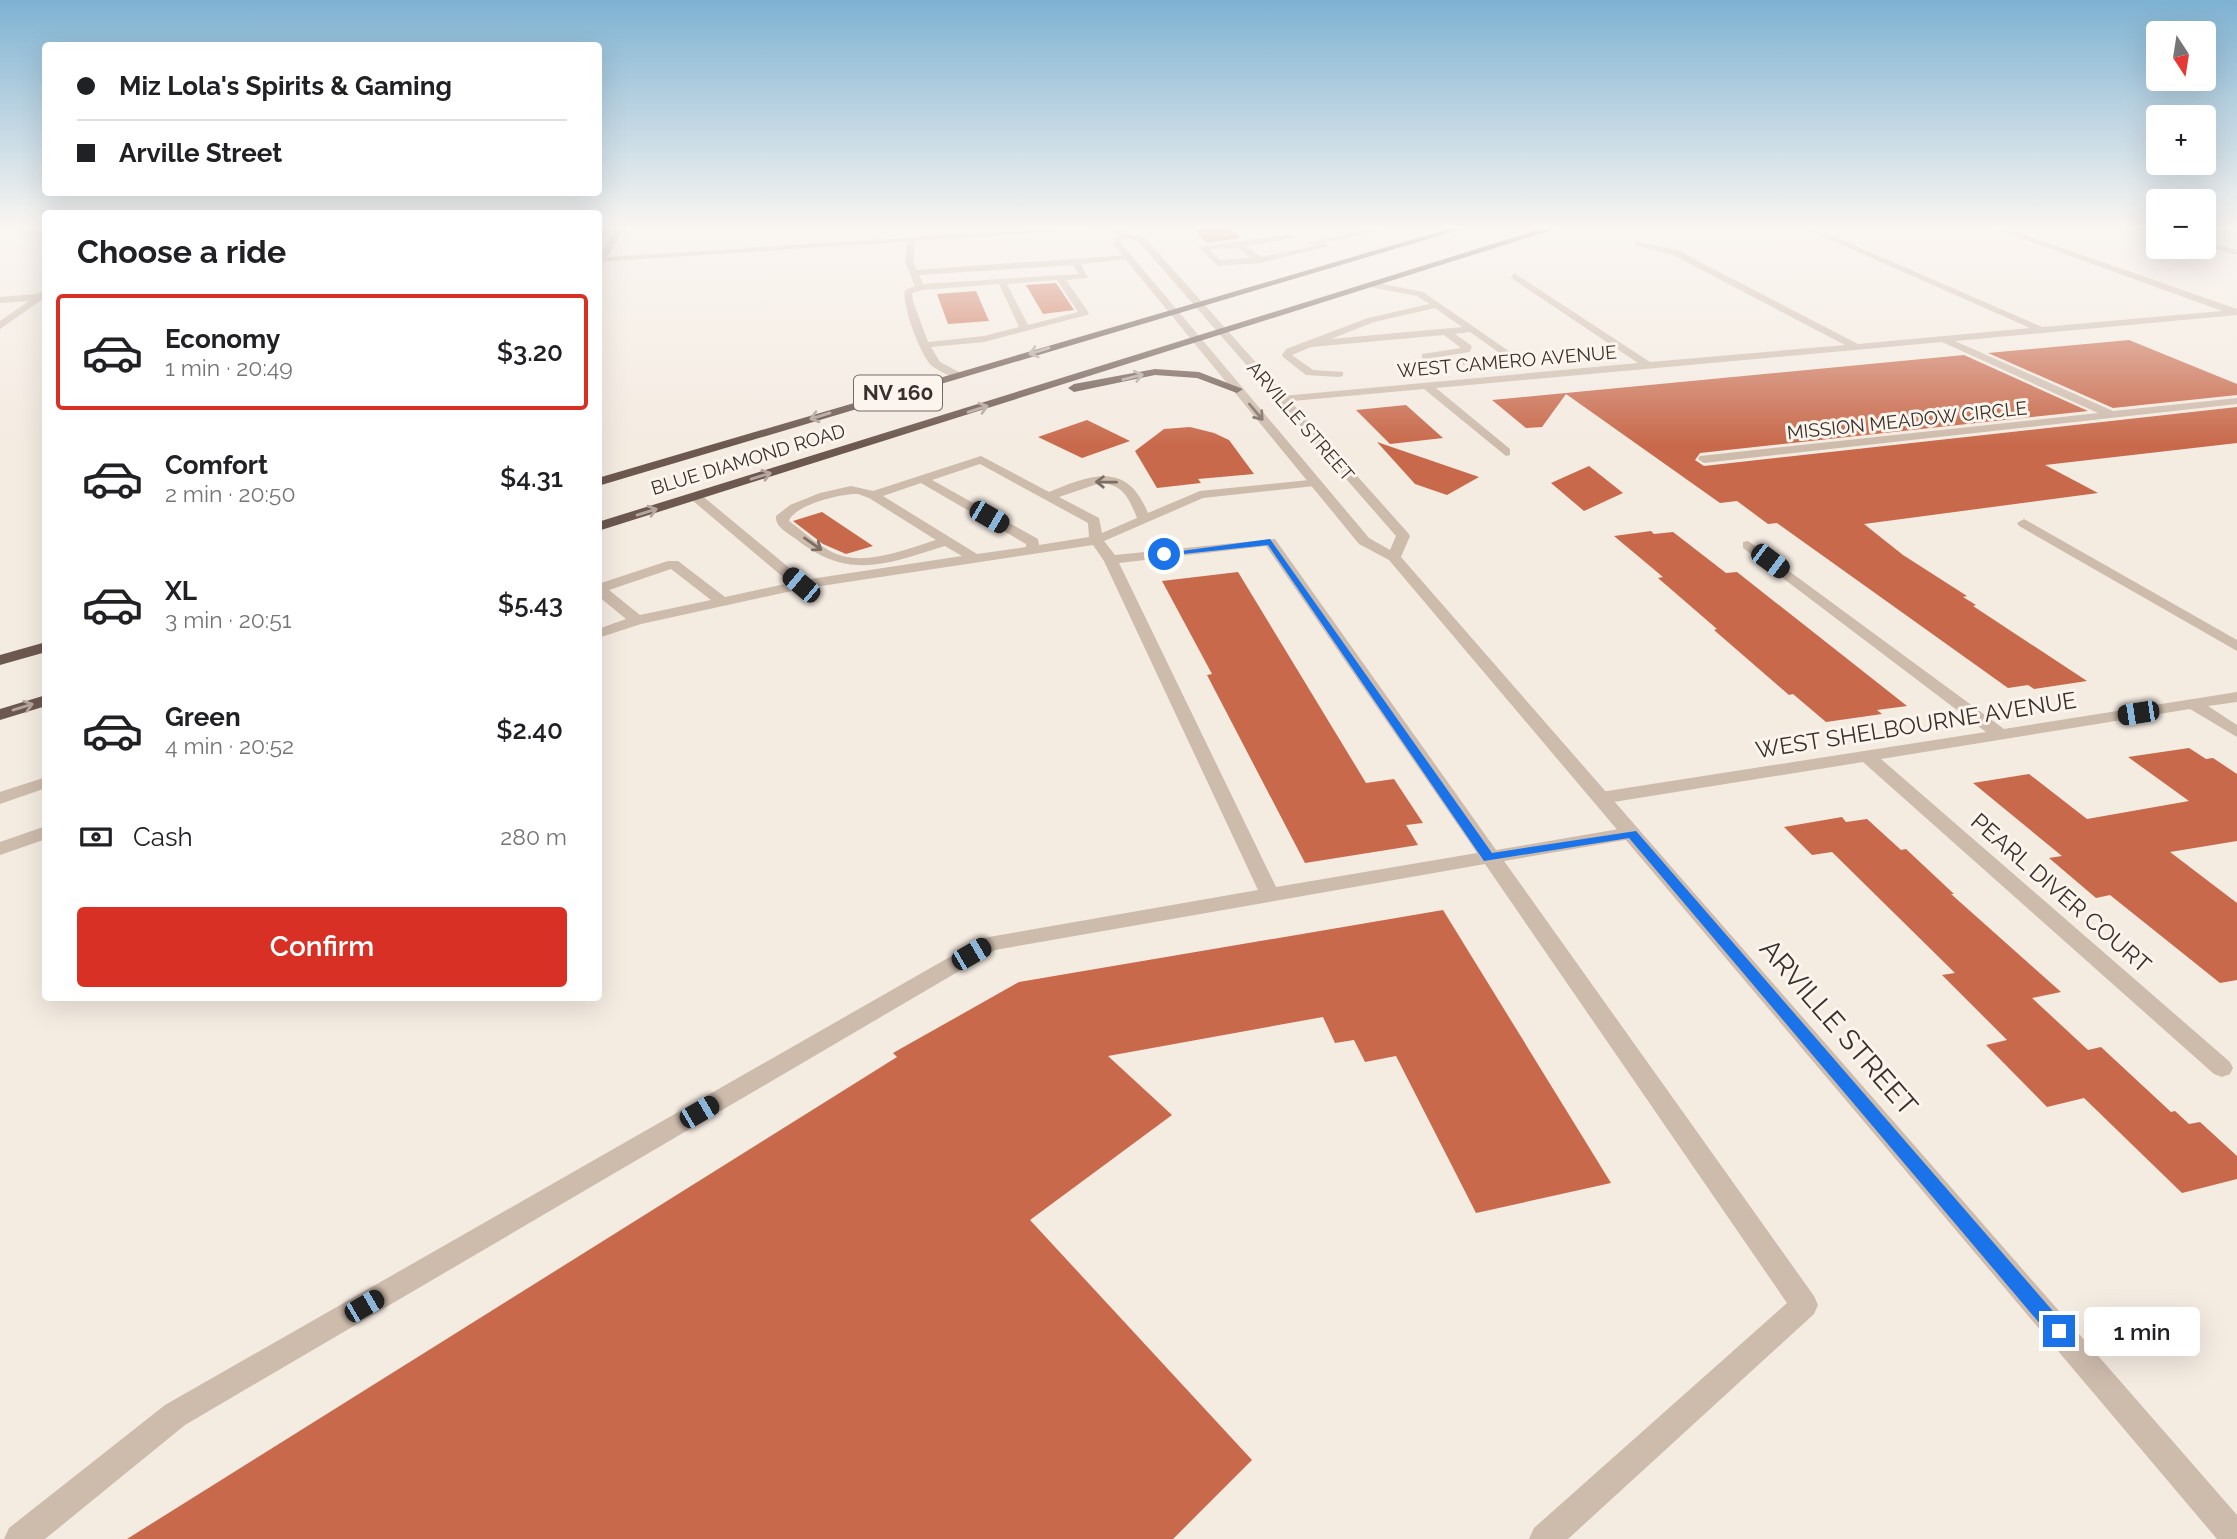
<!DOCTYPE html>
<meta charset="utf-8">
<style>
:root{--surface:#fff;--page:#f2f2f2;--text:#202124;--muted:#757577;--line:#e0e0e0;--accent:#d93025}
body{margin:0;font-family:Raleway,sans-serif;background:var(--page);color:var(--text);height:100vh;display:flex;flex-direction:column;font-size:26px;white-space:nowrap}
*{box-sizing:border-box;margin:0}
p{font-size:23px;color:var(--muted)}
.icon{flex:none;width:38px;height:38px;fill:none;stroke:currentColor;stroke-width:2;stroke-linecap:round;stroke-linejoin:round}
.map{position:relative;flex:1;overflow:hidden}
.drawer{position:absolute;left:42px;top:210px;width:560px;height:791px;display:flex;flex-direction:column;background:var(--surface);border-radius:7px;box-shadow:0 7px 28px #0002}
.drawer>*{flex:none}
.guide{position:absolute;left:42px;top:42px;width:560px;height:154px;border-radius:7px;box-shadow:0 7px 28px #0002;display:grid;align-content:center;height:154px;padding:0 35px;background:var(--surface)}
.needle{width:46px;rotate:168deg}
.fabs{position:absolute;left:2146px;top:21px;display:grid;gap:14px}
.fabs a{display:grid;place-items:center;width:70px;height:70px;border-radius:7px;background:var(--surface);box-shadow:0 7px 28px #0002;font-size:35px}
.end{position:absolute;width:32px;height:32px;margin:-16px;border:9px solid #1a73e8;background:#fff;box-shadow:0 0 0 4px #fff}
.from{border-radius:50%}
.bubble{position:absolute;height:49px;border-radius:7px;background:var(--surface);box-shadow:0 7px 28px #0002;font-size:23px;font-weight:600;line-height:49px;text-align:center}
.car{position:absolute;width:21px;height:42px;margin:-21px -10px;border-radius:9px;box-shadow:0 0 5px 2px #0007;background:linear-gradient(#222 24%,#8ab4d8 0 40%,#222 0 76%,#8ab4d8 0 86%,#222 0)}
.guide b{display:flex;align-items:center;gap:24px;height:66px;font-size:26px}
.guide b+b{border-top:2px solid var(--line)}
.guide i{width:18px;height:18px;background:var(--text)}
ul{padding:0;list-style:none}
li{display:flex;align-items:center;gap:21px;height:116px;margin:0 14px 10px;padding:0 21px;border:4px solid transparent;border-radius:7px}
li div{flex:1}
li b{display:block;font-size:26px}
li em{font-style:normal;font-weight:600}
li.current{border-color:var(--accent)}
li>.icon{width:63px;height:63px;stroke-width:1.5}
h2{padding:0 35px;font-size:32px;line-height:84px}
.pay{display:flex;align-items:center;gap:18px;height:77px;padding:0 35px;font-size:26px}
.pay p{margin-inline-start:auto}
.primary-button{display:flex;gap:14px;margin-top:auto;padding:14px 35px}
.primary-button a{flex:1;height:80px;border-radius:7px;background:var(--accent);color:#fff;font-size:28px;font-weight:600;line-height:80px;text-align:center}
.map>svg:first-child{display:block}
</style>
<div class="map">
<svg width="2237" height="1539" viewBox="0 0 2237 1539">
<rect width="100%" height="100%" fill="#f4ebe1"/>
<!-- building -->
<g fill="#c8694b">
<path d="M1193 229H1230L1240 238 1207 243Z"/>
<path d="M1056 283 1074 310 1043 314 1026 285Z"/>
<path d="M976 291 989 321 948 324 937 294Z"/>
<path d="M2129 340 2237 384V395L2113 408 1988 353Z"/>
<path d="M1964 355 2088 411 1700 453 1695 460 1704 466 2237 407V443L2045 465 2098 493 1864 524 1903 555 1967 596 1963 597 1976 605 1973 606 2087 681 2034 689 2028 685 2008 688 1777 523 1768 524 1737 501 1720 503 1566 394 1542 427 1526 428 1492 400Z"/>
<path d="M1406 405 1443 438 1390 444 1356 410Z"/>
<path d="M1087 420 1130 441 1082 458 1038 437Z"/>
<path d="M1190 427 1214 433 1229 440 1254 474 1198 479 1201 483 1157 488 1135 451 1164 429Z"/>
<path d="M1377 442 1479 477 1447 495 1415 484Z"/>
<path d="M1589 466 1623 493 1584 511 1551 483Z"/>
<path d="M822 512 873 546 846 554 823 544 793 521Z"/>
<path d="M1651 531 1654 534 1673 532 1726 573 1737 572 1907 706 1877 710 1882 714 1826 722 1793 694 1789 695 1714 630 1717 629 1658 578 1663 577 1614 536Z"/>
<path d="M1238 572 1366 783 1394 779 1423 823 1406 825 1418 845 1305 863 1207 675 1212 674 1162 581Z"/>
<path d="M2189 748 2206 759 2213 758 2237 774V841L2170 852 2237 903V980L2220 983 2110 895 2096 898 2049 858 2062 856 1973 783 2029 774 2087 819 2189 801 2128 757Z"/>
<path d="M1842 817 1846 822 1867 819 1901 850 1906 849 1954 894H1951L2061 992 2032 998 2088 1050 2101 1047 2171 1112 2175 1111 2189 1124 2200 1122 2237 1156V1179L2182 1193 2084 1098 2047 1107 1986 1045 2007 1040 1942 975 1955 973 1832 852 1812 855 1784 827Z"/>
<path d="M1443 910 1611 1183 1476 1213 1396 1056 1365 1062 1354 1040 1335 1043 1323 1017 1108 1056 1172 1115 1030 1220 1252 1460 1173 1539H127L897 1057 893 1053 1019 982Z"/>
</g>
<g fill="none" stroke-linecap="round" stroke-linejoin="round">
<!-- service -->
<g fill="#cdbbac" fill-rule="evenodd">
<path d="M1370 229H1387L1314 245 1310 243Z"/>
<path d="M1291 234 1294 238 1247 246 1261 257 1325 244 1329 246 1259 263 1218 266 1198 247ZM1238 248 1251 258 1220 260 1209 249Z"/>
<path d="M912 238 916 240 913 262 917 270 1129 255 1133 258 1081 264 1088 278 1066 280 1089 313 1087 315 984 342 931 347 940 362 961 373 962 375 957 378C949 376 939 371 932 366 921 357 901 304 905 290L915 286 905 262 908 240ZM1073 265 1079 274 923 284 919 275ZM1057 280 1078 312 1028 325 1007 284ZM999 284 1019 327 984 336 928 342 913 301 912 293 922 290Z"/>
<path d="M1373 282 1423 292 1516 356 1503 363 1463 365V361L1467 360 1504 356 1470 332 1455 334 1472 346 1470 352 1426 359 1422 358V354L1461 348 1444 335 1311 347 1292 355 1313 370 1343 372V376L1339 377 1306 375 1283 357 1282 355 1286 349 1368 318 1429 304 1417 296 1370 287V283ZM1435 308 1462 327 1331 339 1374 322Z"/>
<path d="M981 456 1049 492C1092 474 1127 461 1148 513L1200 491 1319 479V485L1315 486 1203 498 1104 541 1115 555 1275 539 1496 850 1631 827 1638 829 1640 833 1638 837 1631 839 1504 861 1814 1296 1818 1305 1814 1314 1568 1539H1529L1534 1528 1787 1303 1485 864 995 950 185 1425 45 1539H4L9 1528 165 1405 983 938 1258 890 1104 561 1093 545 801 589 641 624 598 638V629L626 619 598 596V584L668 561H678L725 597 790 583 692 500V494H700L804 580 962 556 945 546C887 564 848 581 796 539 788 533 775 527 776 516L790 505 820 493 851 486 873 491ZM980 464 1088 523 1089 537 1039 545 1038 539 932 480ZM921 483 1026 544V547L977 554 883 496ZM1100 483C1123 484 1129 498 1137 518L1102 533 1099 518 1059 497ZM858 494 869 498 936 540C906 549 864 567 834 553 817 545 803 531 789 521 794 505 842 493 858 494ZM1266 546 1477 853 1276 887 1119 563ZM671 569 711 600 640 615 609 590Z"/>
<path d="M46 777V788L0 804V792Z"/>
<path d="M46 826V839L0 855V842Z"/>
</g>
<!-- minor -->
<g fill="#cdbbac" fill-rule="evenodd">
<path d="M616 229H624L607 257 1045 229H1091L598 262V257Z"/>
<path d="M1806 229H1817L2042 327 2222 311 1996 229H2008L2237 309V315L1955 341 2113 411 2237 398V404L1704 463 1698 459 1700 456 2098 413 1942 342 1436 388 1510 449V455L1506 456 1424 389 1282 402 1277 399 1282 396 1638 363 1511 278 1514 273 1650 362 1845 345 1673 255 1634 245 1637 241 1679 251 1858 344 2030 328Z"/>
<path d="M2203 240 2237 250V255L2203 245Z"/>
<path d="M46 289V297L0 329V321L29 301 0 303V297L37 294Z"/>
<path d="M2024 519 2237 640V651L2019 526 2017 523Z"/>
<path d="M1748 541 2004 729 2237 692V702L2208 706 2237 725V737L2190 709 1881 759 2230 1062 2233 1068 2230 1074 2222 1077 2214 1074 1863 762 1601 804 1595 802 1592 798 1601 792 1986 732 1743 548V542Z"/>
</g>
<!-- tertiary -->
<path fill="#cdbbac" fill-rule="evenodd" d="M1113 229H1121L1125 233 1145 238 1408 533 1410 536 1401 557 2237 1515V1539H2217L1389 560 1359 544 1113 244 1118 235ZM1124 238 1139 242 1396 536 1390 550 1369 538 1120 242Z"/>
<!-- trunk -->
<g fill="#6c584f" fill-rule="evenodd">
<path d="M1448 229H1462L598 486V478Z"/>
<path d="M1541 229H1555L598 531V522Z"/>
<path d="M1155 369 1199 372 1243 389 1237 393 1197 378 1155 375 1074 392 1068 388 1074 384Z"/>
<path d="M46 642V652L0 665V655Z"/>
<path d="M46 695V706L0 720V709Z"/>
</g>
</g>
<!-- one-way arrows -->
<defs><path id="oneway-shaft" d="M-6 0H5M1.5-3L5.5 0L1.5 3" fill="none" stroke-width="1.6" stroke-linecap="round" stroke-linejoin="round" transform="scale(1.75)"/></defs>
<g stroke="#b4a69e">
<use href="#oneway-shaft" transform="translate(1039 351) rotate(163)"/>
<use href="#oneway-shaft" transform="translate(1133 377) rotate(-14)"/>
<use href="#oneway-shaft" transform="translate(978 409) rotate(-17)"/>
<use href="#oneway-shaft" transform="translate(820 416) rotate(163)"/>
<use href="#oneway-shaft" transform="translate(761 476) rotate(-17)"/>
<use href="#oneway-shaft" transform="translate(647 512) rotate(-17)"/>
<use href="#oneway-shaft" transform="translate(23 707) rotate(-17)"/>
</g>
<g stroke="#7d6f65">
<use href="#oneway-shaft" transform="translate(1256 412) rotate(50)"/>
<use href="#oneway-shaft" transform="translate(1106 482) rotate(-179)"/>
<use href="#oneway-shaft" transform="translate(813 544) rotate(35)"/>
</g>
<!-- sky -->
<linearGradient id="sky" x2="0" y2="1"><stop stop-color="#7eb2d2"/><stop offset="0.51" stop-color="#faf6f2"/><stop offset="1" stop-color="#faf6f2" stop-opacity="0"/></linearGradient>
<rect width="2237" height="445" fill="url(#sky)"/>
<!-- route -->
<path fill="#1a73e8" d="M1270 539 1492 853 1636 831 2065 1325 2068 1331 2065 1338 2059 1340 2052 1338 1629 838 1484 861 1268 545 1164 556 1159 554Z"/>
<g text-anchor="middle" stroke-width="6" stroke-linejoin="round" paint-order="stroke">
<!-- far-street labels -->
<g font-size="19" fill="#3b302b" stroke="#fbf5ee">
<text transform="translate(1507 361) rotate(-5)" y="7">WEST CAMERO AVENUE</text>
<text transform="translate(1907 420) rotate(-6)" y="7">MISSION MEADOW CIRCLE</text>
<text transform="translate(1301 421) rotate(49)" y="7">ARVILLE STREET</text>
<text transform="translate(748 459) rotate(-17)" y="7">BLUE DIAMOND ROAD</text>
</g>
<!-- shield labels -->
<rect fill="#fbf5ee" stroke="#756b66" stroke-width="2" x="854" y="375.5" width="88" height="35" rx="5"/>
<g font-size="21" font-weight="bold" fill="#3b302b">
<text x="898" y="400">NV 160</text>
</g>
<!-- street labels -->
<g font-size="23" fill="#3b302b" stroke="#fbf5ee">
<text transform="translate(1916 725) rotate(-9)" y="8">WEST SHELBOURNE AVENUE</text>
<text transform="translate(2061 893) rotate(41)" y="8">PEARL DIVER COURT</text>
</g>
<!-- near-street labels -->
<g font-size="28" fill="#3b302b" stroke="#fbf5ee">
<text transform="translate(1839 1027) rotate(49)" y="10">ARVILLE STREET</text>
</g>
</g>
</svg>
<div class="fabs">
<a><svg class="needle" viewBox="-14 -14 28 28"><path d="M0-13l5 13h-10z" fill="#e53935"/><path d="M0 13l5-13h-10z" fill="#757577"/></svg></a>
<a>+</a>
<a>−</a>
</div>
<i class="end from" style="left:1164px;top:554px"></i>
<i class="end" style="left:2059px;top:1331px"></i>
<div class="bubble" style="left:2084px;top:1307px;width:116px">1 min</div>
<i class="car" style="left:989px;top:517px;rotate:120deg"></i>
<i class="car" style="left:1770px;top:561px;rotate:127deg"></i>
<i class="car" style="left:801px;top:585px;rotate:310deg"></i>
<i class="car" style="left:2138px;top:713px;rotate:261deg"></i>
<i class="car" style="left:971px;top:954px;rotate:60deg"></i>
<i class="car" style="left:699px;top:1112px;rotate:60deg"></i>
<i class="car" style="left:364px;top:1306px;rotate:60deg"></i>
<div class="guide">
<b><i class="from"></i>Miz Lola's Spirits &amp; Gaming</b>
<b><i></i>Arville Street</b>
</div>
<section class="drawer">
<h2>Choose a ride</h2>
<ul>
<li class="current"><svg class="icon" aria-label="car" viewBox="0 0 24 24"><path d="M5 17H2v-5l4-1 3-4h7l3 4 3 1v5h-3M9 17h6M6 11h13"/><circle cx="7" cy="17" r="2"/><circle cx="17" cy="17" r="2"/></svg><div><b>Economy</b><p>1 min · 20:49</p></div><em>$3.20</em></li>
<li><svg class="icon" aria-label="car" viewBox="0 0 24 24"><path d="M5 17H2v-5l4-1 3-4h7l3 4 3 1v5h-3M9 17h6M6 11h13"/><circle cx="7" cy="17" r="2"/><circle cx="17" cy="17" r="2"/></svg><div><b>Comfort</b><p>2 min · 20:50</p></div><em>$4.31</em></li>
<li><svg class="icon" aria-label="car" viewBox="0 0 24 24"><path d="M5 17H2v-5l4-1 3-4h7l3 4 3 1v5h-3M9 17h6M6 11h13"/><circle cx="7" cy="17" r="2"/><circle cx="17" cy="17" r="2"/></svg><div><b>XL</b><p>3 min · 20:51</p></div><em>$5.43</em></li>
<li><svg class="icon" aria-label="car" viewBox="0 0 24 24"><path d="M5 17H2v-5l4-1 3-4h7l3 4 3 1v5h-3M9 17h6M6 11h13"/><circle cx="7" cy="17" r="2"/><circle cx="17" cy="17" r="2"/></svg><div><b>Green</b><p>4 min · 20:52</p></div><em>$2.40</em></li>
</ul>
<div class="pay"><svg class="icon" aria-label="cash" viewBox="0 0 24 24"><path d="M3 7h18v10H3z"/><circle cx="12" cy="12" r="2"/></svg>Cash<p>280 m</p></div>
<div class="primary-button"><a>Confirm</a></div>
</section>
</div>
